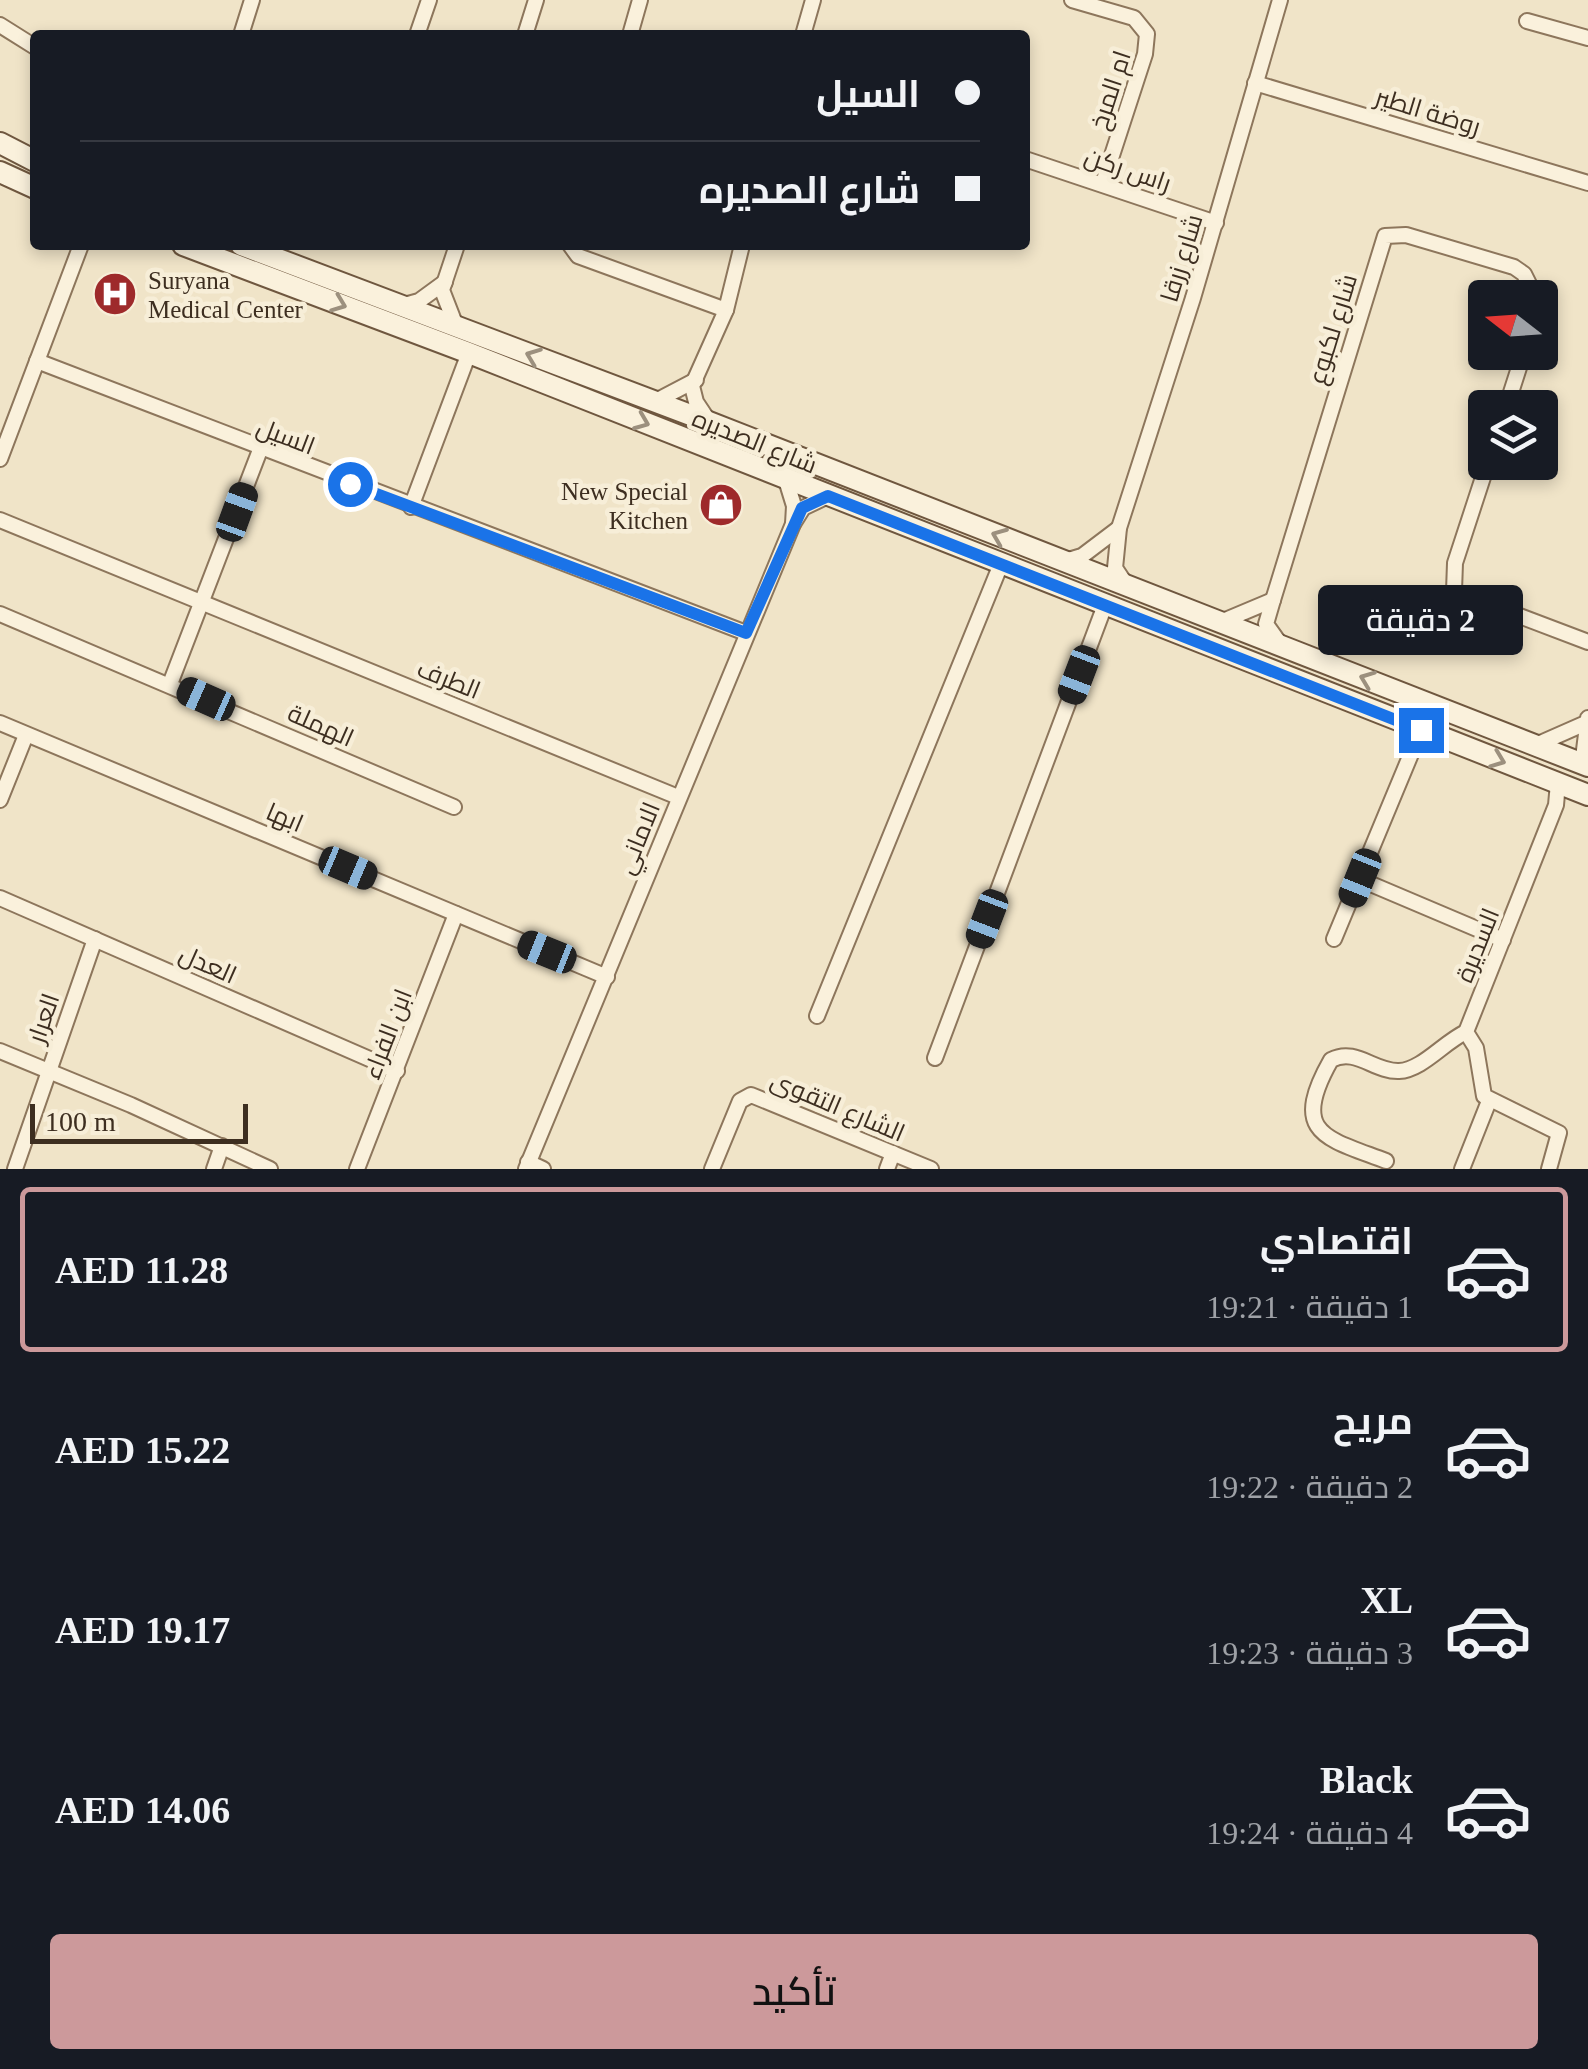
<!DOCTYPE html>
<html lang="ar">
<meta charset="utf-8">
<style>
:root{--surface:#171b24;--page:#242831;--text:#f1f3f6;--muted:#9ea1a6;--line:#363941;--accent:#cc999b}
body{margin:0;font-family:"Times New Roman",Cairo,serif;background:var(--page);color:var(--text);direction:rtl;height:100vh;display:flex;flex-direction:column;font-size:38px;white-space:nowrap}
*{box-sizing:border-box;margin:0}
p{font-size:32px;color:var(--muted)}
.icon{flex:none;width:55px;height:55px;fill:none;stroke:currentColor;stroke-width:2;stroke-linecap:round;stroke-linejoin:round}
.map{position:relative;height:1169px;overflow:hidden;direction:ltr}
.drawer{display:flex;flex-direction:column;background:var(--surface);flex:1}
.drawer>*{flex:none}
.banner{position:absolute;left:30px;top:30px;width:1000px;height:220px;border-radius:10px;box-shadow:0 5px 15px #0003;direction:rtl;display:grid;align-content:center;height:220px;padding:0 50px;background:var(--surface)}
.needle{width:65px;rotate:287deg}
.buttons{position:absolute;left:1468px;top:280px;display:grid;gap:20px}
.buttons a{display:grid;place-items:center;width:90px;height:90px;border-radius:10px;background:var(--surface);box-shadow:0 5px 15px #0003;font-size:50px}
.scale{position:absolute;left:30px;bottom:25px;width:218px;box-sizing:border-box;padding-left:10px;border:5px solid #3d2e20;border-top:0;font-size:28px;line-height:35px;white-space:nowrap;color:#3d2e20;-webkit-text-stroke:8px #f7eed8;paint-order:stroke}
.end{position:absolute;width:45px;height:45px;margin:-22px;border:12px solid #1a73e8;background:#fff;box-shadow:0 0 0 5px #fff}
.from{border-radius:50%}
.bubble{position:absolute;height:70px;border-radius:10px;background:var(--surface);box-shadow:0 5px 15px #0003;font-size:32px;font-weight:600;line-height:70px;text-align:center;direction:rtl}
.car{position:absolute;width:30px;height:60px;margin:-30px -15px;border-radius:12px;box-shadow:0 0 8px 2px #0007;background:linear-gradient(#222 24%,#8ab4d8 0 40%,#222 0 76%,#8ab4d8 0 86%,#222 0)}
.banner b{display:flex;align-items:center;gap:35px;height:95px;font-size:38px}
.banner b+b{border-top:2px solid var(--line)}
.banner i{width:25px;height:25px;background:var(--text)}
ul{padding:18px 0 0;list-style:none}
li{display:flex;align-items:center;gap:30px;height:165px;margin:0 20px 15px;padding:0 30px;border:5px solid transparent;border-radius:10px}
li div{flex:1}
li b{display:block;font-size:38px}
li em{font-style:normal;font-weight:600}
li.on{border-color:var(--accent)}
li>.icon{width:90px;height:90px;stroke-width:1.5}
.action{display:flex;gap:20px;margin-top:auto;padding:20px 50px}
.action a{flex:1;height:115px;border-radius:10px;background:var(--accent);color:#111;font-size:40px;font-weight:600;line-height:115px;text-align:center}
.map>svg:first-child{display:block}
</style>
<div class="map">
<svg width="1588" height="1169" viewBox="0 0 1588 1169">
<rect width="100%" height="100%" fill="#f0e4c8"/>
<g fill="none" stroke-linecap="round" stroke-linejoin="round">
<!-- street casing -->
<g stroke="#8d765c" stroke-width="18">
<g id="street">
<path d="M1072 0 1134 18 1147 34 1145 54 1103 183"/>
<path d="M1527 21 1588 38"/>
<path d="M0 25 35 47"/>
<path d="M241 35 252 0"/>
<path d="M417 35 429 0"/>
<path d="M525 35 536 0"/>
<path d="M630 35 640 0"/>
<path d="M803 35 813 0"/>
<path d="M1255 83 1588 183"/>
<path d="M1025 159 1216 223"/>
<path d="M570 245 578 256 726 310"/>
<path d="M404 305 419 301 445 282"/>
<path d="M456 326 442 290 457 245"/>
<path d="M37 361 746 633"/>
<path d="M654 402 696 380"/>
<path d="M1506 408 1524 352"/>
<path d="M708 420 696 402 692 386 726 310 742 245"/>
<path d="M0 459 81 245"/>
<path d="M1488 462 1455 563 1454 591 1588 642"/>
<path d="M786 480 794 506 793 524"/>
<path d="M411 507 469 353"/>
<path d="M0 520 678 797"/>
<path d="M1065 561 1082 556 1119 528"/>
<path d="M1127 586 1115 568 1119 528 1193 298 1280 0"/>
<path d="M0 614 454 807"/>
<path d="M1223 621 1273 600"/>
<path d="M1281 645 1266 624 1273 600 1385 236 1406 235 1514 267 1524 274 1536 298"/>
<path d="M170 684 260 450"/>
<path d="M1588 718 1583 758 1588 765"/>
<path d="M0 723 607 977"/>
<path d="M1536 745 1586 723"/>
<path d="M0 800 26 735"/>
<path d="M1359 879 1503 940"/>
<path d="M0 898 397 1071"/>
<path d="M1334 939 1421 730"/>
<path d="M817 1016 1001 564"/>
<path d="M0 1051 131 1105 270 1169"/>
<path d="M935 1058 1105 605"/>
<path d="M1386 1161C1326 1138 1289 1134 1331 1060 1356 1047 1374 1072 1399 1071 1422 1070 1444 1042 1466 1032"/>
<path d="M528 1162 543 1169"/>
<path d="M15 1169 95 939"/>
<path d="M214 1169 222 1146"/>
<path d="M357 1169 456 914"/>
<path d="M526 1169 793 524 803 508 828 496"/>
<path d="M712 1169 740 1101 751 1095 931 1169"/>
<path d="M887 1169 893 1153"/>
<path d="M1462 1169 1489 1101"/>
<path d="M1549 1169 1559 1133 1484 1096 1476 1048 1466 1032 1556 805 1558 783"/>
</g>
</g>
<!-- secondary casing -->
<g stroke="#6f573f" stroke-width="24">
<g id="secondary">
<path d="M0 143 35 161"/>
<path d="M0 172 35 188"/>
<path d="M183 245 469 353 1588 795"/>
<path d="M241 245 709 422 1588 766"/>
</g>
</g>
<!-- street -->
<use href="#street" stroke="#faf1dc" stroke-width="14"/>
<!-- secondary -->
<use href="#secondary" stroke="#faf1dc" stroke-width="20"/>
</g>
<!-- one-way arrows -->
<defs><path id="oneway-chevron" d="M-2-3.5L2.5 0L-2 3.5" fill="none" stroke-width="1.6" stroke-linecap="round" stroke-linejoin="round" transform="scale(2.5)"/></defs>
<g stroke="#9c907e">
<use href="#oneway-chevron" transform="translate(339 304) rotate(21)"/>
<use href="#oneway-chevron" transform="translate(533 356) rotate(-159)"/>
<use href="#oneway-chevron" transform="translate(642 422) rotate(22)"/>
<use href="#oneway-chevron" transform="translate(999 536) rotate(-158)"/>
<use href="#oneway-chevron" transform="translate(1367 679) rotate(-159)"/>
<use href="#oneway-chevron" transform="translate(1498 760) rotate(21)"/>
</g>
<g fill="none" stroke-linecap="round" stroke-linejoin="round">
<!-- route -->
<path stroke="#1a73e8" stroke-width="12" d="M350 484 746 633 802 508 828 496 1421 730"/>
</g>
<!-- icons -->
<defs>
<g id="hospital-disc" transform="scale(2.25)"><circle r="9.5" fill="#9e2a2b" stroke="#f7eed8"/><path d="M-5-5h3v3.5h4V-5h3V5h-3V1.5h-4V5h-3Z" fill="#fff"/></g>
<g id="shop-disc" transform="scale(2.25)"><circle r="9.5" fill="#9e2a2b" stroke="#f7eed8"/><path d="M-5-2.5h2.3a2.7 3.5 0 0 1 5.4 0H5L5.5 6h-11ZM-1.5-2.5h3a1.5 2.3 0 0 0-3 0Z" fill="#fff"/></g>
</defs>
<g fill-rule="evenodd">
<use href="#hospital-disc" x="115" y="294"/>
<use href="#shop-disc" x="721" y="505"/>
</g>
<g text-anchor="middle" stroke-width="9" stroke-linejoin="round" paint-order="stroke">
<!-- street labels -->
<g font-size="25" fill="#3d2e20" stroke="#f7eed8">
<text transform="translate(1110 90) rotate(-72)" y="9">ام المرخ</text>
<text transform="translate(1428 111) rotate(17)" y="9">روضة الطير</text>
<text transform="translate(1128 169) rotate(19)" y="9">راس ركن</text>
<text transform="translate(1181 258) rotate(-73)" y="9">شارع زرقا</text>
<text transform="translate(1332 329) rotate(-73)" y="9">شارع لكبوع</text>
<text transform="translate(286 436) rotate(21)" y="9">السيل</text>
<text transform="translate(755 441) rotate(22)" y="9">شارع الصديره</text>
<text transform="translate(449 679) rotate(22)" y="9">الطرف</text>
<text transform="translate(321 725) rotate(24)" y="9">الهملة</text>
<text transform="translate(285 817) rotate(23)" y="9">ابها</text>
<text transform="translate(638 838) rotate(-68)" y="9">الاماني</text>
<text transform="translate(1477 945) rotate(-68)" y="9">السديرة</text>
<text transform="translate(208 964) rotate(24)" y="9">العدل</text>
<text transform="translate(43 1018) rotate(-71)" y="9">العرار</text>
<text transform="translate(387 1034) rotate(-69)" y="9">ابن الفراء</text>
<text transform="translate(838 1106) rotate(23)" y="9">الشارع التقوى</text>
</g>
<!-- poi labels -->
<g font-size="25" fill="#3d2e20" stroke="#f7eed8" text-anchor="start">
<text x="148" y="289">Suryana<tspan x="148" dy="29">Medical Center</tspan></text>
<text x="688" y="500" text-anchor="end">New Special<tspan x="688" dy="29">Kitchen</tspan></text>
</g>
</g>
</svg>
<div class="buttons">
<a><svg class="needle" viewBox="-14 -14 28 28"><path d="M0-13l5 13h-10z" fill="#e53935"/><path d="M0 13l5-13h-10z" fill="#9ea1a6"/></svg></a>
<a><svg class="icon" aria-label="layers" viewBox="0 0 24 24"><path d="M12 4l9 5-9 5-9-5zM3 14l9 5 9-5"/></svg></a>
</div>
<div class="scale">100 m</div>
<i class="end from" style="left:350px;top:484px"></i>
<i class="end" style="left:1421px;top:730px"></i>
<div class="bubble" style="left:1318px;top:585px;width:205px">2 دقيقة</div>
<i class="car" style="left:237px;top:512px;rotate:20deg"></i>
<i class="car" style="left:1079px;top:675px;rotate:201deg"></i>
<i class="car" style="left:206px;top:699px;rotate:294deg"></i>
<i class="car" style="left:348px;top:868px;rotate:113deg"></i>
<i class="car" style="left:1360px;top:878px;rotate:202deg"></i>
<i class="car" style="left:987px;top:919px;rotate:201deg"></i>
<i class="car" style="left:547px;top:952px;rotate:292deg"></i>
<div class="banner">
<b><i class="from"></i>السيل</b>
<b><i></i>شارع الصديره</b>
</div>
</div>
<section class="drawer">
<ul>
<li class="on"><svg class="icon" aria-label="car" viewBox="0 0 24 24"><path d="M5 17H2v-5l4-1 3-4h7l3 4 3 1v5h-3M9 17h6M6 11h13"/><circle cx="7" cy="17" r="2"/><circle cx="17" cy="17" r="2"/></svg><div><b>اقتصادي</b><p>1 دقيقة · 19:21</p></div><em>AED 11.28</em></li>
<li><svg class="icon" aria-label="car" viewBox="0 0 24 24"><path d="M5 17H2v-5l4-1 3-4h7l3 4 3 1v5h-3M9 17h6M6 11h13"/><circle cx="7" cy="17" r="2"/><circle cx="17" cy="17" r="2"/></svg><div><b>مريح</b><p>2 دقيقة · 19:22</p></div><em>AED 15.22</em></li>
<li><svg class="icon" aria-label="car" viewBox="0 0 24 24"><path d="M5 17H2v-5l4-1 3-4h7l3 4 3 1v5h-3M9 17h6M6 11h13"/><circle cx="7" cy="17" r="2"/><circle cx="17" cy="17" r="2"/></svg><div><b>XL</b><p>3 دقيقة · 19:23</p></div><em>AED 19.17</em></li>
<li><svg class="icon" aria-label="car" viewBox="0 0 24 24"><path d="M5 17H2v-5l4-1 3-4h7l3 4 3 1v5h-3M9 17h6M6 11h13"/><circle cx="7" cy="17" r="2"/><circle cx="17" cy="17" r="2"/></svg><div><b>Black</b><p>4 دقيقة · 19:24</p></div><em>AED 14.06</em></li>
</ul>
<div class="action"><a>تأكيد</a></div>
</section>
